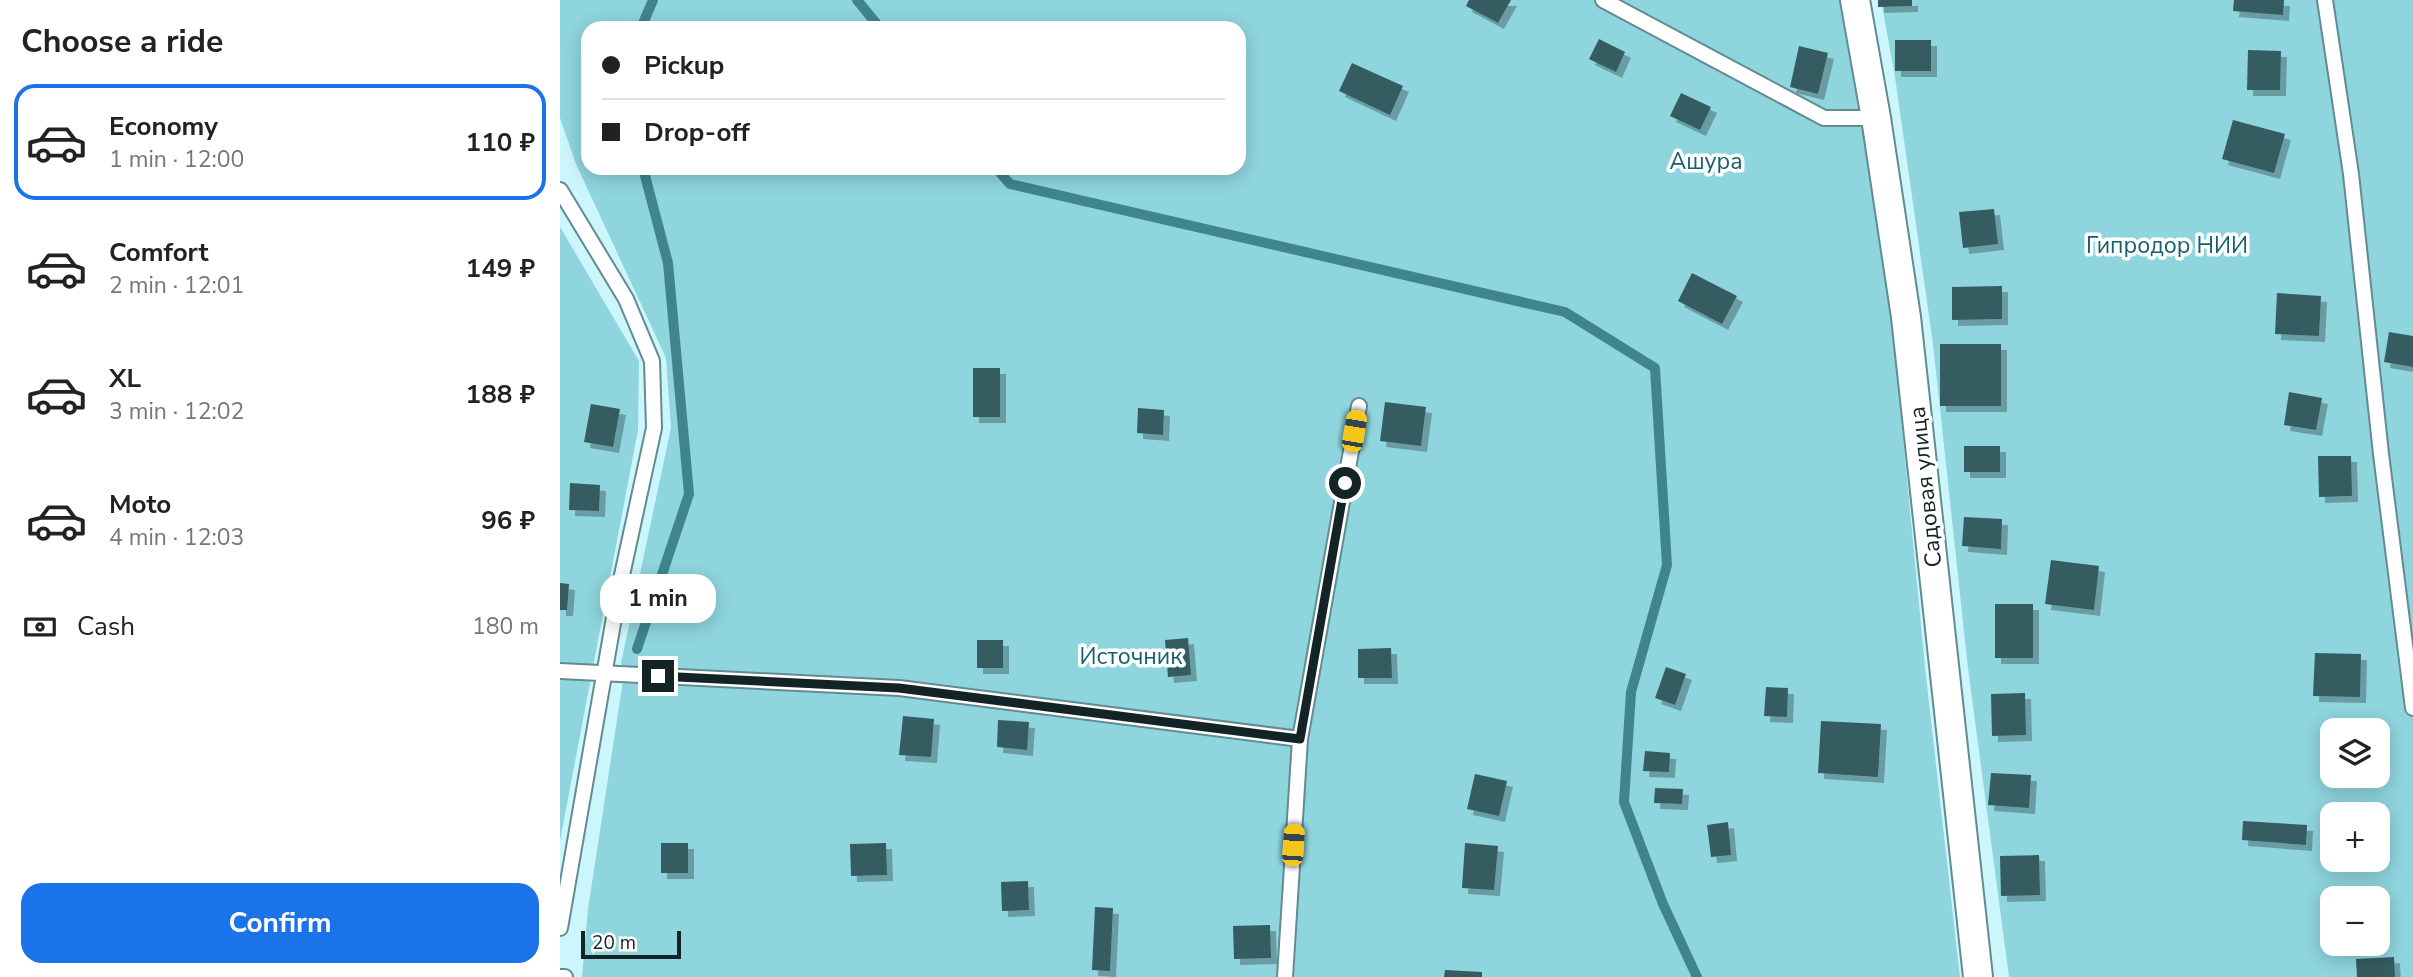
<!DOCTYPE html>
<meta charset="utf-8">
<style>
:root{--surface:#fff;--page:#f2f2f2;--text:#222;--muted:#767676;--line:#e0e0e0;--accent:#1a73e8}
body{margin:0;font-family:"Nunito Sans",sans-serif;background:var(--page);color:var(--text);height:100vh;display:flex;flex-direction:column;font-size:26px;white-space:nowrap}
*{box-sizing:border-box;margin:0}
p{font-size:23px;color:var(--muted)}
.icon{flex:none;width:38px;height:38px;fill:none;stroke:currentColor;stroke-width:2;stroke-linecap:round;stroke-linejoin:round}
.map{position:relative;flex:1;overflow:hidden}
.side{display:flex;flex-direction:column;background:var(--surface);width:560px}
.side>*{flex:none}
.top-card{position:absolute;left:21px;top:21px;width:665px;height:154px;border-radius:21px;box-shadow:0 4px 18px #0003;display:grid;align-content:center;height:154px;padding:0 21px;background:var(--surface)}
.buttons{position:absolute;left:1760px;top:718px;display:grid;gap:14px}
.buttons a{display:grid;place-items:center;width:70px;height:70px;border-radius:14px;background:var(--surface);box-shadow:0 4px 18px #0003;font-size:35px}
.scale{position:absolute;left:21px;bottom:18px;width:100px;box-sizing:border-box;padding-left:7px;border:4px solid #142426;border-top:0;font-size:19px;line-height:24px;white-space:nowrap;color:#142426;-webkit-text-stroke:5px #fff;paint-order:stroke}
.end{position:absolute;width:32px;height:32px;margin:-16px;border:9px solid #142426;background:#fff;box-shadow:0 0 0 4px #fff}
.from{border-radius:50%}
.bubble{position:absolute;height:49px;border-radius:21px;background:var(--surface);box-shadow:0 4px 18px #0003;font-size:23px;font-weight:700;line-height:49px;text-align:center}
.car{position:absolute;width:21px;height:42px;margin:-21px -10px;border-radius:9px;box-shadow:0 0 5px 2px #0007;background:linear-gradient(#f5c518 24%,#345 0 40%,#f5c518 0 76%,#345 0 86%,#f5c518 0)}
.top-card b{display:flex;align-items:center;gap:24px;height:66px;font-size:26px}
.top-card b+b{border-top:2px solid var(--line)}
.top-card i{width:18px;height:18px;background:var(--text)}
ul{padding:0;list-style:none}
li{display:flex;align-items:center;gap:21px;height:116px;margin:0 14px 10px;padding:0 7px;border:4px solid transparent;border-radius:21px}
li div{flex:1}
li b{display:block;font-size:26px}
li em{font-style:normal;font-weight:700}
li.current{border-color:var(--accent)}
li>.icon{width:63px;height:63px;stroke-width:1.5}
h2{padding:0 21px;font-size:32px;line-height:84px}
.pay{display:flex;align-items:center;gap:18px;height:77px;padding:0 21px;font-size:26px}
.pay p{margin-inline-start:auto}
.cta{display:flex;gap:14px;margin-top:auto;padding:14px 21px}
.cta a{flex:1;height:80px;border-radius:21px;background:var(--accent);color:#fff;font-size:28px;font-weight:700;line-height:80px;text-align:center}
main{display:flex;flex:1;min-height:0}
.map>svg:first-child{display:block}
</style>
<main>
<section class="side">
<h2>Choose a ride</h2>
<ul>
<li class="current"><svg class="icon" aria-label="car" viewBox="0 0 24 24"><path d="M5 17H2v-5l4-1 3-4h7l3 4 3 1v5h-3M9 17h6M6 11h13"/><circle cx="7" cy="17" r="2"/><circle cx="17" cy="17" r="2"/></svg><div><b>Economy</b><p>1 min · 12:00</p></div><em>110 ₽</em></li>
<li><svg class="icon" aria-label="car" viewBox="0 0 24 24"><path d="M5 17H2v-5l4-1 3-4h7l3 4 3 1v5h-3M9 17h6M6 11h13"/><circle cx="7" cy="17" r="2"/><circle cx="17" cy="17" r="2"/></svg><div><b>Comfort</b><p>2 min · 12:01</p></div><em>149 ₽</em></li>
<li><svg class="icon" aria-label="car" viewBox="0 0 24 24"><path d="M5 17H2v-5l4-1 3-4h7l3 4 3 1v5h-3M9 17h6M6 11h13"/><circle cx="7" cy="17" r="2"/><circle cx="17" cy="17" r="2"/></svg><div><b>XL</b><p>3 min · 12:02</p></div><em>188 ₽</em></li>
<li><svg class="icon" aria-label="car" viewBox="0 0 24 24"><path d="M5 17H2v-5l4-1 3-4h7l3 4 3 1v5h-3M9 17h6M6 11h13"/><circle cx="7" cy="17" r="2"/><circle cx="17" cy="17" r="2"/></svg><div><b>Moto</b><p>4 min · 12:03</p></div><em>96 ₽</em></li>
</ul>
<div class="pay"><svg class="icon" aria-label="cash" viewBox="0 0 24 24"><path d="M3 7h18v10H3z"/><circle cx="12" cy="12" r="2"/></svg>Cash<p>180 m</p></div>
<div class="cta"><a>Confirm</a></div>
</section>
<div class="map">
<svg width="1853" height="977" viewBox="0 0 1853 977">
<defs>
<filter id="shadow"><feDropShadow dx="6" dy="6" stdDeviation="0" flood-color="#0004"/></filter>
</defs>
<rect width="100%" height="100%" fill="#cbf6fc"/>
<!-- green -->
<g fill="#8fd5de" fill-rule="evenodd">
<path d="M0 0H1283L1325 249 1365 667 1400 977H22L28 909 64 674 61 663 111 428 106 358 16 164 0 118ZM28 28H679V168H28Z"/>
<path d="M1321 0H1853V977H1449L1408 668 1373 344 1335 77ZM1773 730H1818V775H1773ZM1773 814H1818V859H1773ZM1773 898H1818V943H1773Z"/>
<path d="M0 227 79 361 78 430 0 841Z"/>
</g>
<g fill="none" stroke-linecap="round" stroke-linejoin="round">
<!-- stream -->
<g stroke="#40858e" stroke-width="10">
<path d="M297 0 320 28"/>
<path d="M81 28 93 0"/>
<path d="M436 168 450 184 1005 312 1095 368 1107 565 1071 692 1064 802 1103 904 1137 977"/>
<path d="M77 649 129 494 108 263 83 168"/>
</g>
</g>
<!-- building -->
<g fill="#355c61" filter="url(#shadow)">
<path d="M909 0H951L938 23 906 6Z"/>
<path d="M1318 0H1352V6L1318 7Z"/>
<path d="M1674 0H1724L1723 15 1673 11Z"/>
<path d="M1039 39 1065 52 1056 72 1029 59Z"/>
<rect x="1335" y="40" width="36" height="31"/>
<path d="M1239 46 1268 53 1258 94 1230 87Z"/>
<path d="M1688 50 1721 51 1720 90H1687Z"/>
<path d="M792 63 843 86 830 115 779 91Z"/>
<path d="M1121 93 1151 107 1140 130 1110 116Z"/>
<path d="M1673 120 1725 134 1714 173 1662 159Z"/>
<path d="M1434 209 1438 244 1403 248 1399 212Z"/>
<path d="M1132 273 1177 296 1162 324 1118 301Z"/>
<path d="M1442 286V319L1392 320V287Z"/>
<path d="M1717 293 1761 296 1759 336 1715 334Z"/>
<path d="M1829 332 1853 336V367L1824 362Z"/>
<rect x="1380" y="344" width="61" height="62"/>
<rect x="413" y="368" width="27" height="49"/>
<path d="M1729 392 1762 398 1756 430 1724 425Z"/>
<path d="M825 402 866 407 861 446 820 441Z"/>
<path d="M31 404 60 409 53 447 24 442Z"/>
<path d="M578 408 604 410 603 435 577 433Z"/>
<rect x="1404" y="446" width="36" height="26"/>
<path d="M1758 456H1791L1792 496 1759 497Z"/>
<path d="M10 483 40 485 39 511 9 510Z"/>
<path d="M1404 517 1442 519 1441 549 1402 546Z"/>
<path d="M1491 560 1539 566 1534 610 1485 604Z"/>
<path d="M0 583 9 584 7 610H0Z"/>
<rect x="1435" y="604" width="38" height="54"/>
<path d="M628 638 631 675 608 677 605 640Z"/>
<rect x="417" y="640" width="26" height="28"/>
<path d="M831 648 832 678H798V649Z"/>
<path d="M1755 653 1801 654 1800 697 1753 696Z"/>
<path d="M1106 667 1126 674 1115 705 1095 698Z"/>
<path d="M1206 687 1228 688 1227 717 1204 716Z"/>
<path d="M1465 693 1466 735 1432 736 1431 694Z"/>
<path d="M343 716 374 719 371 757 339 755Z"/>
<path d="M438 720 469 722 467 750 437 747Z"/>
<path d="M1261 721 1321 724 1318 777 1258 773Z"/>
<path d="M1085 751 1110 753 1109 772 1083 771Z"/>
<path d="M1431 773 1471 775 1469 808 1428 805Z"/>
<path d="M915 774 947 781 939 816 907 809Z"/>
<path d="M1095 788 1123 789 1122 804 1094 803Z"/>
<path d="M1804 809V814H1773V810Z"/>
<path d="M1683 821 1747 825 1746 845 1682 840Z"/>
<path d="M1168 822 1171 855 1151 857 1147 825Z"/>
<rect x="101" y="843" width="27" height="30"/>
<path d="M326 843 327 875 291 876 290 844Z"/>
<path d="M905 843 938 846 934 890 902 888Z"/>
<path d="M1479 855 1480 895 1441 896 1440 856Z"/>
<path d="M468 881 469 910 442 911 441 882Z"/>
<rect x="1775" y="894" width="42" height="4"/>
<path d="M535 907 553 908 550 971 532 970Z"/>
<path d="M710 925 711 958 674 959 673 926Z"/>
<path d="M1834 957 1835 977H1797L1796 959Z"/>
<path d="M885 970 922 972V977H884Z"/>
</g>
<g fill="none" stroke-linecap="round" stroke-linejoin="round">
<!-- service casing -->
<g stroke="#638b91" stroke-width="18">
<g id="service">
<path d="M1043 0 1264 118H1316"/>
<path d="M1765 0 1791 174 1821 454 1853 708"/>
<path d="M0 190 66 299 92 361 94 428 59 589 0 928"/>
<path d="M0 671 339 688 740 739"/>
<path d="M0 977H5"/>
<path d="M725 977 740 739 799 406"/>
</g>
</g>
<!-- minor casing -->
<g stroke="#638b91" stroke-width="32">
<path id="minor" d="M1295 0 1316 118 1346 317 1418 977"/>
</g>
<!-- service -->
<use href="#service" stroke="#fff" stroke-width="14"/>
<!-- minor -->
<use href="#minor" stroke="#fff" stroke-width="28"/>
</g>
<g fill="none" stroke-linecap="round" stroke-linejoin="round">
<!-- route -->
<path stroke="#142426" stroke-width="9" d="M98 676 339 688 740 739 785 483"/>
</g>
<g text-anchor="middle" stroke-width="7" stroke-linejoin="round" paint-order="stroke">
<!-- park labels -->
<g font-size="23" fill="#15616a" stroke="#fff">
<text x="1146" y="169">Ашура</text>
<text x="1607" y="253">Гипродор НИИ</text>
<text x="571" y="664">Источник</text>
</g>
<!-- street labels -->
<g font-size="23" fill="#142426" stroke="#fff">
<text transform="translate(1365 487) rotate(-96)" y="8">Садовая улица</text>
</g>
</g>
</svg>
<div class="buttons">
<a><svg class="icon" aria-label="layers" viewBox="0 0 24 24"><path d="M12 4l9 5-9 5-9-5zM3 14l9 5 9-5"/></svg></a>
<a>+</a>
<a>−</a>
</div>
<div class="scale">20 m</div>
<i class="end from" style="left:785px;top:483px"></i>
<i class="end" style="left:98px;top:676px"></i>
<div class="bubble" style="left:40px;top:574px;width:116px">1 min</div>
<i class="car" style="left:794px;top:431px;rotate:10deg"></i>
<i class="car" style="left:733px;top:845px;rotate:4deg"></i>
<div class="top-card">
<b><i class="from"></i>Pickup</b>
<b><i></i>Drop-off</b>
</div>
</div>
</main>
